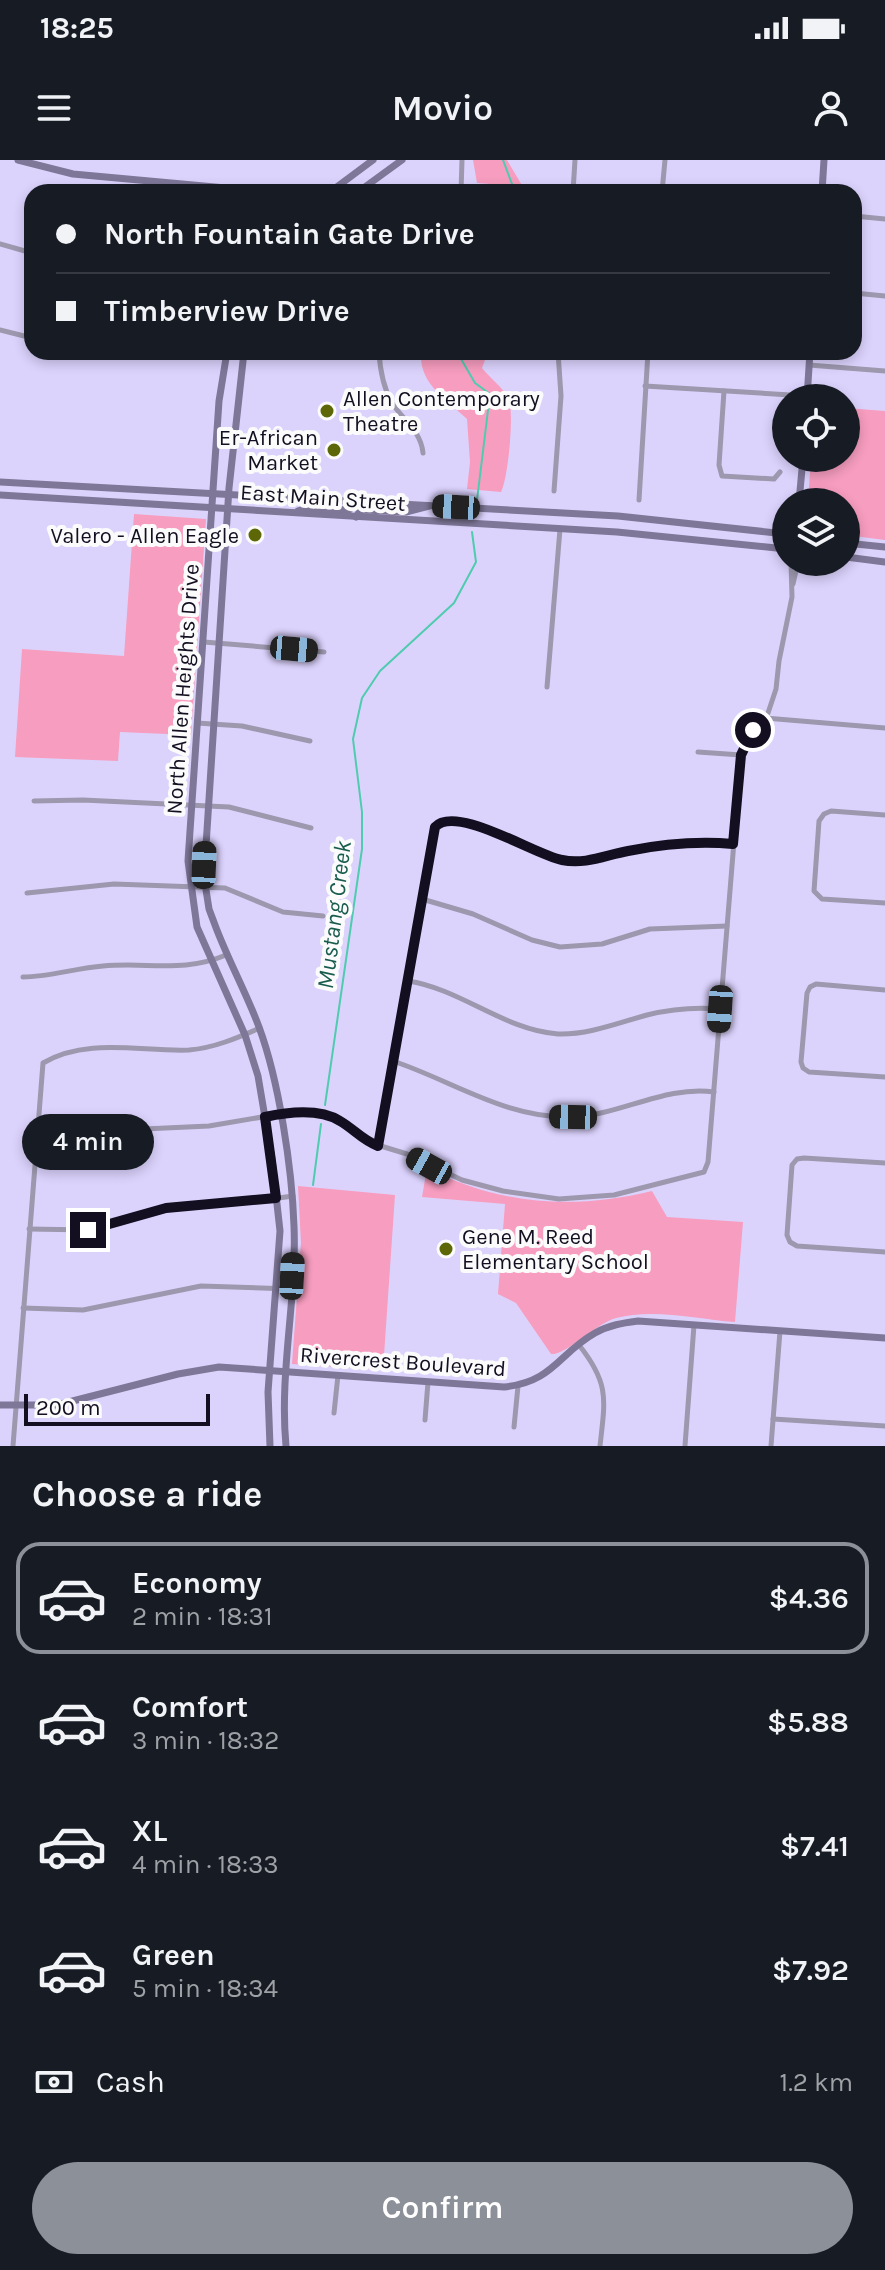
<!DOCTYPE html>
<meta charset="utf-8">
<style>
:root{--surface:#171b24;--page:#20242c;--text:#f1f3f6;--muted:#9ea1a6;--line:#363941;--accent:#8c9099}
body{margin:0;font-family:Karla,sans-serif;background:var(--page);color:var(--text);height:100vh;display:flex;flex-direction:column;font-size:30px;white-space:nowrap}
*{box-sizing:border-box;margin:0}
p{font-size:26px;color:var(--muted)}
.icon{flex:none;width:44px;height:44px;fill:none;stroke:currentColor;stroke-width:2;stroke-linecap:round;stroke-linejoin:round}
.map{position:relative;height:1286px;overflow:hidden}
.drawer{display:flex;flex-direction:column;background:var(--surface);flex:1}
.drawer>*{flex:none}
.guide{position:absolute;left:24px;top:24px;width:838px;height:176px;border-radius:24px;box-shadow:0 4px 12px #0003;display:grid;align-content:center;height:176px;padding:0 32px;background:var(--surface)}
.tools{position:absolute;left:772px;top:224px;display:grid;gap:16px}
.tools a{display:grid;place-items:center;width:88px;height:88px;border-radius:50%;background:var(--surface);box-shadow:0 4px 12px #0003;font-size:40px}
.scale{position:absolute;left:24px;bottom:20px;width:186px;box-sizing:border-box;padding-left:8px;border:4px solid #130e20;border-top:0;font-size:22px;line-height:28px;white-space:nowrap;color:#130e20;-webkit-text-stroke:6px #fbfbfb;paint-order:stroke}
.end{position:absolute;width:36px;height:36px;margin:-18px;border:10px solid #130e20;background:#fff;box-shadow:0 0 0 4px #fff}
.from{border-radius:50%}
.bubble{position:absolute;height:56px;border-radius:28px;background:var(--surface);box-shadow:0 4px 12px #0003;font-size:26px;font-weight:600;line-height:56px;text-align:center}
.car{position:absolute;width:24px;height:48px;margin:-24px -12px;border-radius:10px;box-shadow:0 0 6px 2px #0007;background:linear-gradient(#222 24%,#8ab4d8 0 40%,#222 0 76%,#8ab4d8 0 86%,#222 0)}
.guide b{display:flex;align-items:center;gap:28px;height:76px;font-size:30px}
.guide b+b{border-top:2px solid var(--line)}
.guide i{width:20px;height:20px;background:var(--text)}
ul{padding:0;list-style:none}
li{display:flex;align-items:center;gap:24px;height:112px;margin:0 16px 12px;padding:0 16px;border:4px solid transparent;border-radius:24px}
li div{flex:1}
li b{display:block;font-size:30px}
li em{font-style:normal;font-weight:600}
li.active{border-color:var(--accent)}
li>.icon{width:72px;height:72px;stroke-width:1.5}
h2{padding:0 32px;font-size:36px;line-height:96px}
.pay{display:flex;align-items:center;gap:20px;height:88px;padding:0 32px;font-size:30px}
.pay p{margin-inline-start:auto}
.cta{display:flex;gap:16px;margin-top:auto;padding:16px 32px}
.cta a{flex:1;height:92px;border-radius:48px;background:var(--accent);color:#fff;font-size:32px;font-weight:600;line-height:92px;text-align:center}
.status{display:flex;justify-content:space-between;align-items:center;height:56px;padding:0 40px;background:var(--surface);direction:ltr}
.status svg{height:22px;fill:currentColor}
header{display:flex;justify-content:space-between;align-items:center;height:104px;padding:0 32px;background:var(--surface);font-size:36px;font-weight:600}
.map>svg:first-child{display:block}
</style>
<div class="status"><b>18:25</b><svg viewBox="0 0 49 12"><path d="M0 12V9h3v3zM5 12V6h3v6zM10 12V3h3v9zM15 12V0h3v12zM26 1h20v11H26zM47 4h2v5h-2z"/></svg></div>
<header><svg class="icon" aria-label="menu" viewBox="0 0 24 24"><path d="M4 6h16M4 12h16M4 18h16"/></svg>Movio<svg class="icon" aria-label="person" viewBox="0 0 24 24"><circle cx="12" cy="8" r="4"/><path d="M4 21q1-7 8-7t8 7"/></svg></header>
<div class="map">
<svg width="885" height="1286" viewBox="0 0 885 1286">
<rect width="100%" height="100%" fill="#dcd3fd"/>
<!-- green -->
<g fill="#f79dbf">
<path d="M473 0H507L526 32H501L490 24 477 23Z"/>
<path d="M421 192H488L482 208C490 218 502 227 508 237 515 249 508 320 501 332L467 329 470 302 467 259C445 238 419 224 421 192Z"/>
<path d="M846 248 885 251V380L846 375V342H808L811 298H846Z"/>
<path d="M134 354 206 359 191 575 120 572 118 601 15 597 22 489 124 496Z"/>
<path d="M427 1008C499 1045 574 1050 652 1031L667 1057 743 1062 735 1162C697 1159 653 1148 616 1158 595 1164 565 1196 551 1194L516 1143 498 1134 505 1044 422 1037Z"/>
<path d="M298 1026 395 1035 383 1210 292 1204 301 1083Z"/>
</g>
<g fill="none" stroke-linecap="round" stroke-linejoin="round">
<!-- stream -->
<g stroke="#4fcbaf" stroke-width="2">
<path d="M503 0 515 32"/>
<path d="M457 192 475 223 490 234 477 340"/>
<path d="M325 945 362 689V652L353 579 362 538 380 511 454 443 476 402 472 372"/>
<path d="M313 1025 321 964"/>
</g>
<!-- street -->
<g stroke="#9d98ae" stroke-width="5">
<path d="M461 32 462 0"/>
<path d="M573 32 575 0"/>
<path d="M662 32 665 0"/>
<path d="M854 56 885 59"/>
<path d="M0 84 32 93"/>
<path d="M854 133 885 136"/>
<path d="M0 170 32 178"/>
<path d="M158 192 226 197"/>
<path d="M379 192C380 210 383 227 392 243 403 260 421 271 423 293"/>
<path d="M809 205 885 211"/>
<path d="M645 226 807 236"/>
<path d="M724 231 719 305 722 316 774 319 780 312"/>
<path d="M554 331 561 236 558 192"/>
<path d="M639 340 648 192"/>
<path d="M793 424 798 402"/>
<path d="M204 482 324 492"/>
<path d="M547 527 560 369"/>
<path d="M765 558 885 568"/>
<path d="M197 563 242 566 310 581"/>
<path d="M698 592 741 595"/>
<path d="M34 641 83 640 229 647 311 668"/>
<path d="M885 655 831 651 824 654 819 661 814 731 822 739 885 743"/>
<path d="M27 733 114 724 225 728 283 752 323 756"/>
<path d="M422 739 473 754 532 780 560 787 602 784 650 769 727 766"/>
<path d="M23 817C49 817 76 808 103 806 148 802 184 813 226 795"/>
<path d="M408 821C461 829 504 870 558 874 588 875 618 863 647 855 671 849 696 847 720 849"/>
<path d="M885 830 816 824 810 827 807 833 801 902 803 908 809 912 885 917"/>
<path d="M393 901C453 921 508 960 575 957 621 954 668 925 714 932"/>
<path d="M122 970 209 966 286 953 323 955 341 961 371 983 407 994 462 1020 503 1031 559 1039 614 1035 704 1012 708 1002 741 595 748 576 768 553 776 529 779 501 792 437 791 402"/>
<path d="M378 986 437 664C462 649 535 695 563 701 588 705 612 694 636 689 668 684 701 682 733 684"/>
<path d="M885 1003 804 998 797 999 792 1005 787 1075 790 1082 797 1086 885 1092"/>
<path d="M29 1069 88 1070 166 1048 242 1043 293 1036"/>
<path d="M23 1148 83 1150 201 1126 291 1129"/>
<path d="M579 1185C610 1224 605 1240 600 1286"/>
<path d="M334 1253 338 1215"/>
<path d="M773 1259 885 1266"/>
<path d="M425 1260 428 1222"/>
<path d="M514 1267 518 1226"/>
<path d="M13 1286 43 903C87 877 141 892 189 890 214 888 237 878 260 868"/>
<path d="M685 1286 694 1165"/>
<path d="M771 1286 780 1171"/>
</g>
<!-- secondary -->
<g stroke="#7f7798" stroke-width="7">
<path d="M18 0 73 14 270 32"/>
<path d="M330 32 373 0"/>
<path d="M358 32 402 0"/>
<path d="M822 32 824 0"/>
<path d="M227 192 219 241 188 701 197 767 245 875 258 916 272 999 280 1071 268 1232 270 1286"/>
<path d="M244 192 229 328 204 717 209 749 215 765C228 800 246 832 259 867 279 921 292 1008 294 1066 297 1139 279 1212 286 1286"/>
<path d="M807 238 810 192"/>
<path d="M0 322 618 356 786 374"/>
<path d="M0 335 617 372 786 389"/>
<path d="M799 342 803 298"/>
<path d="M298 351 309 348 349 350 358 341"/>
<path d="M356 357 360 351 365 350 406 352 429 346"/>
<path d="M846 383 885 387"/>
<path d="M846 397 885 402"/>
<path d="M0 1245H57L178 1214 219 1207 504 1227C553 1222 558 1194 595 1173 609 1165 623 1163 638 1161L885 1178"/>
</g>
</g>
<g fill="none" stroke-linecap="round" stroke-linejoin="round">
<!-- route -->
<path stroke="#130e20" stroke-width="10" d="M88 1070 166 1048 276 1038 265 957C288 952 319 948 340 961 354 969 362 980 378 986L435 667C456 644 535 695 562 700 585 705 606 695 628 691 663 684 698 681 733 684L741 595 753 570"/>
</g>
<!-- markers -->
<g fill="#5e6708" stroke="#fbfbfb" stroke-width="3">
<circle cx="327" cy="251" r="8"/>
<circle cx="334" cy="290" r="8"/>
<circle cx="255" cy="375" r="8"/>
<circle cx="446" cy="1089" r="8"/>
</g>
<g text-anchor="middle" stroke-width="8" stroke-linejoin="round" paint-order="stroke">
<!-- poi labels -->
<g font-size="22" fill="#130e20" stroke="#fbfbfb" text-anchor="start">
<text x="343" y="246">Allen Contemporary<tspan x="343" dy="25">Theatre</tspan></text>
<text x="318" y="285" text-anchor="end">Er-African<tspan x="318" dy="25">Market</tspan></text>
<text x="239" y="383" text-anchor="end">Valero - Allen Eagle</text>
<text x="462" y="1084">Gene M. Reed<tspan x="462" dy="25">Elementary School</tspan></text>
</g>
<!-- street labels -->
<g font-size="22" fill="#130e20" stroke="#fbfbfb">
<text transform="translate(323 337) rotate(4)" y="8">East Main Street</text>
<text transform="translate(182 529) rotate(-86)" y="8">North Allen Heights Drive</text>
<text transform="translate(403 1201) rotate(4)" y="8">Rivercrest Boulevard</text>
</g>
<!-- water labels -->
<g font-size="24" font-style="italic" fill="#195c4e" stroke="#fbfbfb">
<text transform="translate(334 755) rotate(-83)" y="8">Mustang Creek</text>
</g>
</g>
</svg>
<div class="tools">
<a><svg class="icon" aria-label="locate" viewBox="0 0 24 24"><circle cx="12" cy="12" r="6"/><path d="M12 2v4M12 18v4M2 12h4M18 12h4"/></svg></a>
<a><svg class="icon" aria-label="layers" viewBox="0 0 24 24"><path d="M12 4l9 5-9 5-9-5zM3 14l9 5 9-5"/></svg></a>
</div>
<div class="scale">200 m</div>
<i class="end from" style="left:753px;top:570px"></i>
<i class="end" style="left:88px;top:1070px"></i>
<div class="bubble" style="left:22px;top:954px;width:132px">4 min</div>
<i class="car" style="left:456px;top:347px;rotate:273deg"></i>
<i class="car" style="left:294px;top:489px;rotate:95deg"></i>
<i class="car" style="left:204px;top:705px;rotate:2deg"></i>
<i class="car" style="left:720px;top:849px;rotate:184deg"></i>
<i class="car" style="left:573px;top:957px;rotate:271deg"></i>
<i class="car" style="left:429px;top:1006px;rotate:299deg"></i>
<i class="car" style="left:292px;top:1116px;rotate:3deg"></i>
<div class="guide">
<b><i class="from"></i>North Fountain Gate Drive</b>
<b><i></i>Timberview Drive</b>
</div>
</div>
<section class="drawer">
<h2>Choose a ride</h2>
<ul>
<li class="active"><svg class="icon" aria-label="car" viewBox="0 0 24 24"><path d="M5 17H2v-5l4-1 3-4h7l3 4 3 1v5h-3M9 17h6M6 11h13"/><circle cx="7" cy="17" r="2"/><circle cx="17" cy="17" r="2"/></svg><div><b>Economy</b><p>2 min · 18:31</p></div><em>$4.36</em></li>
<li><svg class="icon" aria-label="car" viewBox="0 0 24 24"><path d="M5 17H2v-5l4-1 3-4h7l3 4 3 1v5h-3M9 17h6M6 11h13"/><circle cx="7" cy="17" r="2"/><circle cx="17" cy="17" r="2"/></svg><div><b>Comfort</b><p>3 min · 18:32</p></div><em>$5.88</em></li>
<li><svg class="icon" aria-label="car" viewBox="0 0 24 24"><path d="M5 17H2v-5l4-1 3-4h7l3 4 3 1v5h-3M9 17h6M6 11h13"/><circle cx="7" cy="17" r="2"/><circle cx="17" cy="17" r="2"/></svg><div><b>XL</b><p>4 min · 18:33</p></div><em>$7.41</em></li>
<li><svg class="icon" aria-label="car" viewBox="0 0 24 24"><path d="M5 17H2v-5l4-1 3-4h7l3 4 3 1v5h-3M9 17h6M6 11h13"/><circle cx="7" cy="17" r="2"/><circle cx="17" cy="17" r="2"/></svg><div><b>Green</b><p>5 min · 18:34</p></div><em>$7.92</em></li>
</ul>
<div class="pay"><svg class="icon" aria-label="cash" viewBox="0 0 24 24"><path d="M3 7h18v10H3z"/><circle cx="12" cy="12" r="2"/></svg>Cash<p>1.2 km</p></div>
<div class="cta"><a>Confirm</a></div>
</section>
